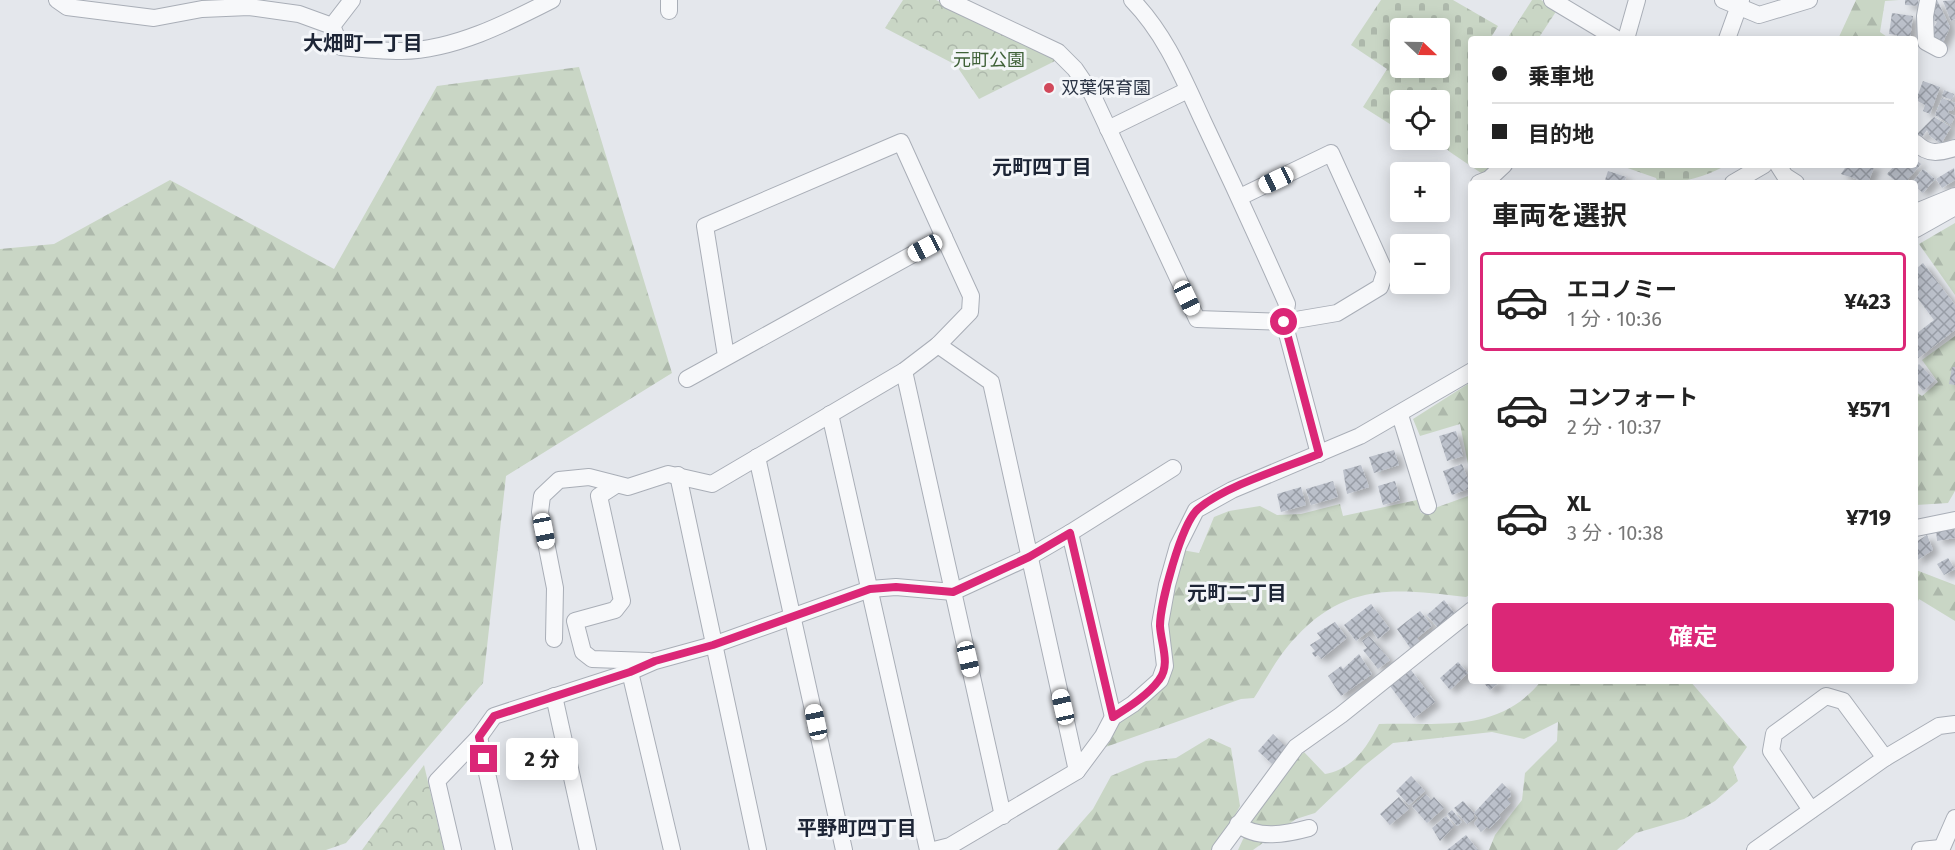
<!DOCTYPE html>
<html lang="ja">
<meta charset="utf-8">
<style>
:root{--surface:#fff;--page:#f6f6f6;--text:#222;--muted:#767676;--line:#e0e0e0;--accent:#db2777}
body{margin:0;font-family:"Fira Sans","Noto Sans JP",sans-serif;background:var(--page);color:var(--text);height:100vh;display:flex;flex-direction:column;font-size:22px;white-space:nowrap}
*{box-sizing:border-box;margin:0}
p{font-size:20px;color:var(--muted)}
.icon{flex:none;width:33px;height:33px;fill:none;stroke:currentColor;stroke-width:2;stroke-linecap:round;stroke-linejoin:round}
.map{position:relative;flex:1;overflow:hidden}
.side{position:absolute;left:1468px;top:180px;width:450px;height:504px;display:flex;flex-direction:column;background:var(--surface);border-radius:6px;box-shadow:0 3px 15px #0003}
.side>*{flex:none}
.hud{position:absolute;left:1468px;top:36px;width:450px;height:132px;border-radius:6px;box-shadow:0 3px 15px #0003;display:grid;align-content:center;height:132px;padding:0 24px;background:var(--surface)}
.needle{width:39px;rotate:112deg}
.buttons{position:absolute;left:1390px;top:18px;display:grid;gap:12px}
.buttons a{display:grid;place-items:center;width:60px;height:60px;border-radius:6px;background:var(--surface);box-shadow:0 3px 15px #0003;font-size:30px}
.end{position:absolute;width:27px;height:27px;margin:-14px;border:8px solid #db2777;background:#fff;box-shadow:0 0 0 3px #fff}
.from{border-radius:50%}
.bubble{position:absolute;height:42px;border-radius:6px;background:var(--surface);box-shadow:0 3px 15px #0003;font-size:20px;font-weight:700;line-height:42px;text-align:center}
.car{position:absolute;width:18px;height:36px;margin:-18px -9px;border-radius:8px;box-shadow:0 0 4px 2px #0007;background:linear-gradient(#fff 24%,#345 0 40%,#fff 0 76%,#345 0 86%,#fff 0)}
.hud b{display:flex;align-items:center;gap:21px;height:57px;font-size:22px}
.hud b+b{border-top:2px solid var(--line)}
.hud i{width:15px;height:15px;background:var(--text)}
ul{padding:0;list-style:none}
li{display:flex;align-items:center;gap:18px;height:99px;margin:0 12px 9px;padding:0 12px;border:3px solid transparent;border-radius:6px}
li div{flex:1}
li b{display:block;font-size:22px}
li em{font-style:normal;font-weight:700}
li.current{border-color:var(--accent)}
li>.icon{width:54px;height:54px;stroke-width:1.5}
h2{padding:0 24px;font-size:27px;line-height:72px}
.action{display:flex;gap:12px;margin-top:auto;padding:12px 24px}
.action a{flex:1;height:69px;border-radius:6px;background:var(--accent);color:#fff;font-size:24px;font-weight:700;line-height:69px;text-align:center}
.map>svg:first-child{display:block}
</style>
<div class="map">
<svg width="1955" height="850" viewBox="0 0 1955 850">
<defs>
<pattern id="forest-firs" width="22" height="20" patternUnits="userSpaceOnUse" patternTransform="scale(1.5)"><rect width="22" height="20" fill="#c9d6c5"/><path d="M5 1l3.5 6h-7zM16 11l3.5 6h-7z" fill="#adb8ab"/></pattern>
<pattern id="cemetery-stones" width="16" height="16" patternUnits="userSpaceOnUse" patternTransform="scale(1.5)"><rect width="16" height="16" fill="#c9d6c5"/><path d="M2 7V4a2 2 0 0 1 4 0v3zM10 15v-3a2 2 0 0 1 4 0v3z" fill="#adb8ab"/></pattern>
<pattern id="park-crowns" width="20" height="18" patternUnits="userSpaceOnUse" patternTransform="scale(1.5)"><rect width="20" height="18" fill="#c9d6c5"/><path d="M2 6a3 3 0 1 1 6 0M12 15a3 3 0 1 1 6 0" fill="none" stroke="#adb8ab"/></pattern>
<pattern id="building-cross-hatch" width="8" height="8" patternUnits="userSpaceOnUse" patternTransform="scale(1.5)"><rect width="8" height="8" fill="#bbc0ca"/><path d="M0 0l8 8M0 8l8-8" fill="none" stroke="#989da6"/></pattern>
<filter id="shadow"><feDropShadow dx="6" dy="4" stdDeviation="3" flood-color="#0004"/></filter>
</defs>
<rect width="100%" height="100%" fill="#e4e7ec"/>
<!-- forest -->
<g fill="url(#forest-firs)">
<path d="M1856 0H1899L1885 1 1880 32 1890 39H1838Z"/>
<path d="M579 67 672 373 506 476 483 683 346 843 326 850H0V249L54 244 170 180 334 269 437 86Z"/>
<path d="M1955 223V295L1919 244Z"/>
<path d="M1955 336V491L1948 503 1916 505V392L1922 396 1938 382 1922 360Z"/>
<path d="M1471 382V479L1460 424 1420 436 1413 419Z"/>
<path d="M1471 495V594L1466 597C1397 589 1347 582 1296 637 1279 654 1267 678 1254 698L1241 699 1100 749 1114 727 1131 715 1158 687 1165 623 1182 550 1199 553 1214 517 1229 511 1260 506 1277 515 1301 514 1340 504 1343 516 1417 500 1421 513Z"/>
<path d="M1916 570 1955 585V621L1919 599 1916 607Z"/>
<path d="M1541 681H1690L1747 747 1733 767 1738 781 1715 801 1684 819 1636 833 1617 850H1489L1495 835 1522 800 1525 773 1557 741 1558 722 1524 739 1492 732 1393 743 1364 766 1315 813 1296 819 1253 850H1238C1254 815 1275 778 1304 752L1325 774C1353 769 1367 747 1379 724 1438 722 1499 734 1541 681Z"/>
<path d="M1209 738 1231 748 1240 806 1216 850H1057L1093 809 1111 776 1146 761 1176 758Z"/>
</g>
<!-- cemetery -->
<g fill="url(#cemetery-stones)" fill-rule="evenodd">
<path d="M1381 0H1453L1498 26 1490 39H1472L1471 67 1469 71 1472 73V165H1498L1484 175 1450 152 1437 140H1440V100H1401V131L1363 107 1387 69 1351 45ZM1401 28H1440V68H1401Z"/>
<path d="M1619 165H1727C1704 177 1684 183 1658 183L1656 178Z"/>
</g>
<!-- park -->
<g fill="url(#park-crowns)">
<path d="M903 0H936L1059 59 979 99 956 65 885 28Z"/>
<path d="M1532 0H1541L1557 10 1538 39H1507Z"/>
<path d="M424 765 444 850H362Z"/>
</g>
<!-- building -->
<g fill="url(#building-cross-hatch)" filter="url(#shadow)">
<path d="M1905 0H1918V6L1905 5Z"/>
<path d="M1937 0 1950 27 1941 47 1933 43 1928 24 1934 27 1937 22 1928 17Z"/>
<path d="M1955 0V19L1951 21 1943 1Z"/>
<path d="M1892 13 1913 16 1910 39H1896L1897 35 1889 34Z"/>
<path d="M1923 81 1940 87 1930 114 1923 111 1925 105 1916 100Z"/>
<path d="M1944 90 1954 94 1952 100 1942 96Z"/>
<path d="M1942 98 1955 103 1953 111 1949 110 1948 113 1955 116 1951 125 1935 115Z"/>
<path d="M1934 117 1951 127 1941 144 1930 136 1927 130 1919 141 1916 135Z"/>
<path d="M1916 160 1921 164 1905 183H1898L1887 174 1895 165H1916Z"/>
<path d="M1847 165H1875L1868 183 1841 174Z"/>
<path d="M1954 168 1955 180 1942 188 1936 179Z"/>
<path d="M1923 169 1935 179 1923 193 1916 187V183H1912Z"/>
<path d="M1608 171 1626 177 1624 183H1604Z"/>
<path d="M1923 263 1955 305V330L1916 360V334L1934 320 1916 296V269Z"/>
<path d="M1919 364 1935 380 1923 391 1916 382V367Z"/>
<path d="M1952 367H1955V385L1949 384Z"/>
<path d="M1456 431 1463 456 1447 461 1439 436Z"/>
<path d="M1394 450 1399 465 1374 473 1369 457Z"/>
<path d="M1462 464 1471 488 1452 495 1443 471Z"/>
<path d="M1361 465 1369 487 1347 494 1343 470Z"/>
<path d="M1333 481 1338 497 1311 505 1306 489Z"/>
<path d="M1395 481 1400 500 1383 505 1378 486Z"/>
<path d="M1301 487 1306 505 1281 512 1277 494Z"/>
<path d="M1954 525 1955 538 1937 541 1936 528Z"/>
<path d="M1927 535 1933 550 1916 561V542Z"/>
<path d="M1948 558 1955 569 1944 575 1937 564Z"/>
<path d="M1444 600 1456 615 1439 629 1427 615Z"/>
<path d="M1371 604 1390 629 1378 639 1371 629 1356 641 1344 625Z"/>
<path d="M1420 611 1432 626 1417 638 1420 642 1411 649 1397 629Z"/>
<path d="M1335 622 1347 638 1321 659 1318 655 1315 657 1312 653 1315 651 1310 645 1321 638 1317 633Z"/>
<path d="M1369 636 1390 660 1378 669 1363 650 1367 648 1362 641Z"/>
<path d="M1359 654 1372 674 1341 696 1328 676 1341 666 1343 669Z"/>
<path d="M1458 662 1468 673 1450 690 1440 678Z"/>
<path d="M1411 670 1435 702 1414 718 1390 686Z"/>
<path d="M1482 681H1501L1490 690Z"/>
<path d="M1273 734 1287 748 1272 764 1258 751Z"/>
<path d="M1411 776 1425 791 1409 805 1396 791Z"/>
<path d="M1502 783 1510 791 1511 796 1507 799 1511 803 1499 815 1501 817 1489 829 1487 827 1481 832 1474 823 1478 818 1474 813Z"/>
<path d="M1426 794 1431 800 1434 797 1444 808 1427 823 1412 806Z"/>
<path d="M1399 797 1409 809 1390 825 1380 814Z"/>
<path d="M1463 801 1474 813V819L1467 824 1454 808Z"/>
<path d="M1452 810 1462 822 1457 826 1447 814Z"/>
<path d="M1446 816 1454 826 1440 841 1432 828Z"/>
<path d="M1466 835 1478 850H1447Z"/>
</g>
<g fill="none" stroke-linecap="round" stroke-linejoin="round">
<!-- street casing -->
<g stroke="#a9aeb7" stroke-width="18">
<g id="street">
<path d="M57 0 67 7 154 18 202 9 249 7 299 14 332 26 352 0"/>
<path d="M948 0 1058 52 1075 69 1092 94 1197 319 1284 322 1337 313 1380 287 1385 272 1331 153 1240 197"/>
<path d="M1132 0C1166 35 1183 78 1203 121 1232 182 1260 243 1287 304L1284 322 1319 454"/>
<path d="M1552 0 1617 39"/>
<path d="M1723 0 1759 15 1809 0"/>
<path d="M1928 0 1925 16 1926 42 1939 49"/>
<path d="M669 11V0"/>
<path d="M332 26 341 47C361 49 382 51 402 51 454 50 507 23 552 0"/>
<path d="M1626 39 1637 0"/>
<path d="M1727 39 1741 0"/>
<path d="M1108 129 1188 90"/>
<path d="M1916 143C1928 155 1939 153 1955 148"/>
<path d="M1778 165 1785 176 1796 183"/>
<path d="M1479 183 1489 179 1504 165"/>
<path d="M1733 183 1764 165"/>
<path d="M1916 212 1955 196"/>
<path d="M1916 229 1955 207"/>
<path d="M938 345 991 382 1077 771"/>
<path d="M904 371 1003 816"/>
<path d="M687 379 944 237 901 142 705 226 726 356"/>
<path d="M830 414 928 850"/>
<path d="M1400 415 1428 506"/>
<path d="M757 457 844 850"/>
<path d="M678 475 758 850"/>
<path d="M616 485 599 496 622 601 615 610 575 621 583 652 592 659 649 661"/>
<path d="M1916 528 1955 520"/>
<path d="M1070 533 1173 468"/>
<path d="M554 639 555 588 540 512 542 496 559 480 589 477 628 487 668 474 712 484 904 371 938 345 970 312 971 296 944 237"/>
<path d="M630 672 672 850"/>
<path d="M554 696 588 850"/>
<path d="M479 737 504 850"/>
<path d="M1811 810 1771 751 1774 734 1826 696 1843 701 1885 758"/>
<path d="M1238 824C1257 840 1287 834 1309 828"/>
<path d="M453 850 437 781 479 737 494 716 630 672 655 661 713 645 870 589 896 587 953 592 1029 557 1070 533 1113 717"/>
<path d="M934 850 950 846 1077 771 1103 736 1113 717 1133 704 1160 680 1165 666 1160 624 1167 585 1178 546 1196 510 1232 490 1360 436 1472 371"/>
<path d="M1220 850 1296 747 1341 715 1472 610"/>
<path d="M1755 850 1885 758 1939 726 1955 724"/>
<path d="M1920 850 1941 848"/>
<path d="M1941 850 1955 818"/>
</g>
</g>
<!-- street -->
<use href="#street" stroke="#f7f8fa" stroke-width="16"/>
</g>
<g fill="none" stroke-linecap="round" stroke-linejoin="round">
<!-- route -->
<path stroke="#db2777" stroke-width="8" d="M484 759 479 737 494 716 630 672 655 661 713 645 870 589 896 587 953 592 1029 557 1070 533 1113 717C1129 707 1148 695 1159 680 1171 665 1161 644 1160 626 1160 604 1181 524 1198 509 1225 486 1284 468 1319 454L1284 322"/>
</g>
<!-- markers -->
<circle fill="#d1495b" stroke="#f4f6f9" stroke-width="2" cx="1049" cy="88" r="6"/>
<g text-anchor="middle" stroke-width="6" stroke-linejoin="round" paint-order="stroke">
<!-- park labels -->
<g font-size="18" fill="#3f6138" stroke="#f4f6f9">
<text x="989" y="66">元町公園</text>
</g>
<!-- poi labels -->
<g font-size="18" fill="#2b3445" stroke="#f4f6f9" text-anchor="start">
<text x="1061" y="94">双葉保育園</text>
</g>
<!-- neighbourhood labels -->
<g font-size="20" font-weight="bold" fill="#1d2536" stroke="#f4f6f9">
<text x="363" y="50">大畑町一丁目</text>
<text x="1042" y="174">元町四丁目</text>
<text x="1237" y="600">元町二丁目</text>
<text x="857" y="835">平野町四丁目</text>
</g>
</g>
</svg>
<div class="buttons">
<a><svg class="needle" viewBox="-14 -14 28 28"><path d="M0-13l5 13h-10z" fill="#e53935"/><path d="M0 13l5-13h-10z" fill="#767676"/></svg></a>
<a><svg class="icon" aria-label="locate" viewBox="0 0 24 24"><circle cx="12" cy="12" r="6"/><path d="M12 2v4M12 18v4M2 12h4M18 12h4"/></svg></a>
<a>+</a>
<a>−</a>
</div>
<i class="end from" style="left:1284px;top:322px"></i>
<i class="end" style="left:484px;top:759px"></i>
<div class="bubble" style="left:506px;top:738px;width:72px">2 分</div>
<i class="car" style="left:1276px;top:180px;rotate:245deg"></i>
<i class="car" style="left:925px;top:248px;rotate:242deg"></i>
<i class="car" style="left:1187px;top:298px;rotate:155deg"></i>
<i class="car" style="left:544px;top:531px;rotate:169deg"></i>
<i class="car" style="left:968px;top:659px;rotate:167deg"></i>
<i class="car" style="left:1063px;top:707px;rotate:347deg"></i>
<i class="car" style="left:816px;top:722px;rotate:348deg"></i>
<div class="hud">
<b><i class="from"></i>乗車地</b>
<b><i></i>目的地</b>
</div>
<section class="side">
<h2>車両を選択</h2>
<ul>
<li class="current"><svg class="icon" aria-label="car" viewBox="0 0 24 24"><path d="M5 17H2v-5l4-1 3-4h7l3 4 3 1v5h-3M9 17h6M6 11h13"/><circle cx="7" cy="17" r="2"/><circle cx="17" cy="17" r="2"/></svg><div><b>エコノミー</b><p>1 分 · 10:36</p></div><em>¥423</em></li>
<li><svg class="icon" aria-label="car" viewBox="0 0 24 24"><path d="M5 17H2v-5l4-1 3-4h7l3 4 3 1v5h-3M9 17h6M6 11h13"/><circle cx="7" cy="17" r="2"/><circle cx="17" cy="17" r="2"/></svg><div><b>コンフォート</b><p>2 分 · 10:37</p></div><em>¥571</em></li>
<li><svg class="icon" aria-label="car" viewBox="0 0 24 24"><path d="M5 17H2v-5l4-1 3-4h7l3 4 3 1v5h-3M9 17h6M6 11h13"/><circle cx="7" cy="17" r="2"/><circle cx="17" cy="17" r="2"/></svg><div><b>XL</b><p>3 分 · 10:38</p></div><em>¥719</em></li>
</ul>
<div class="action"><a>確定</a></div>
</section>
</div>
